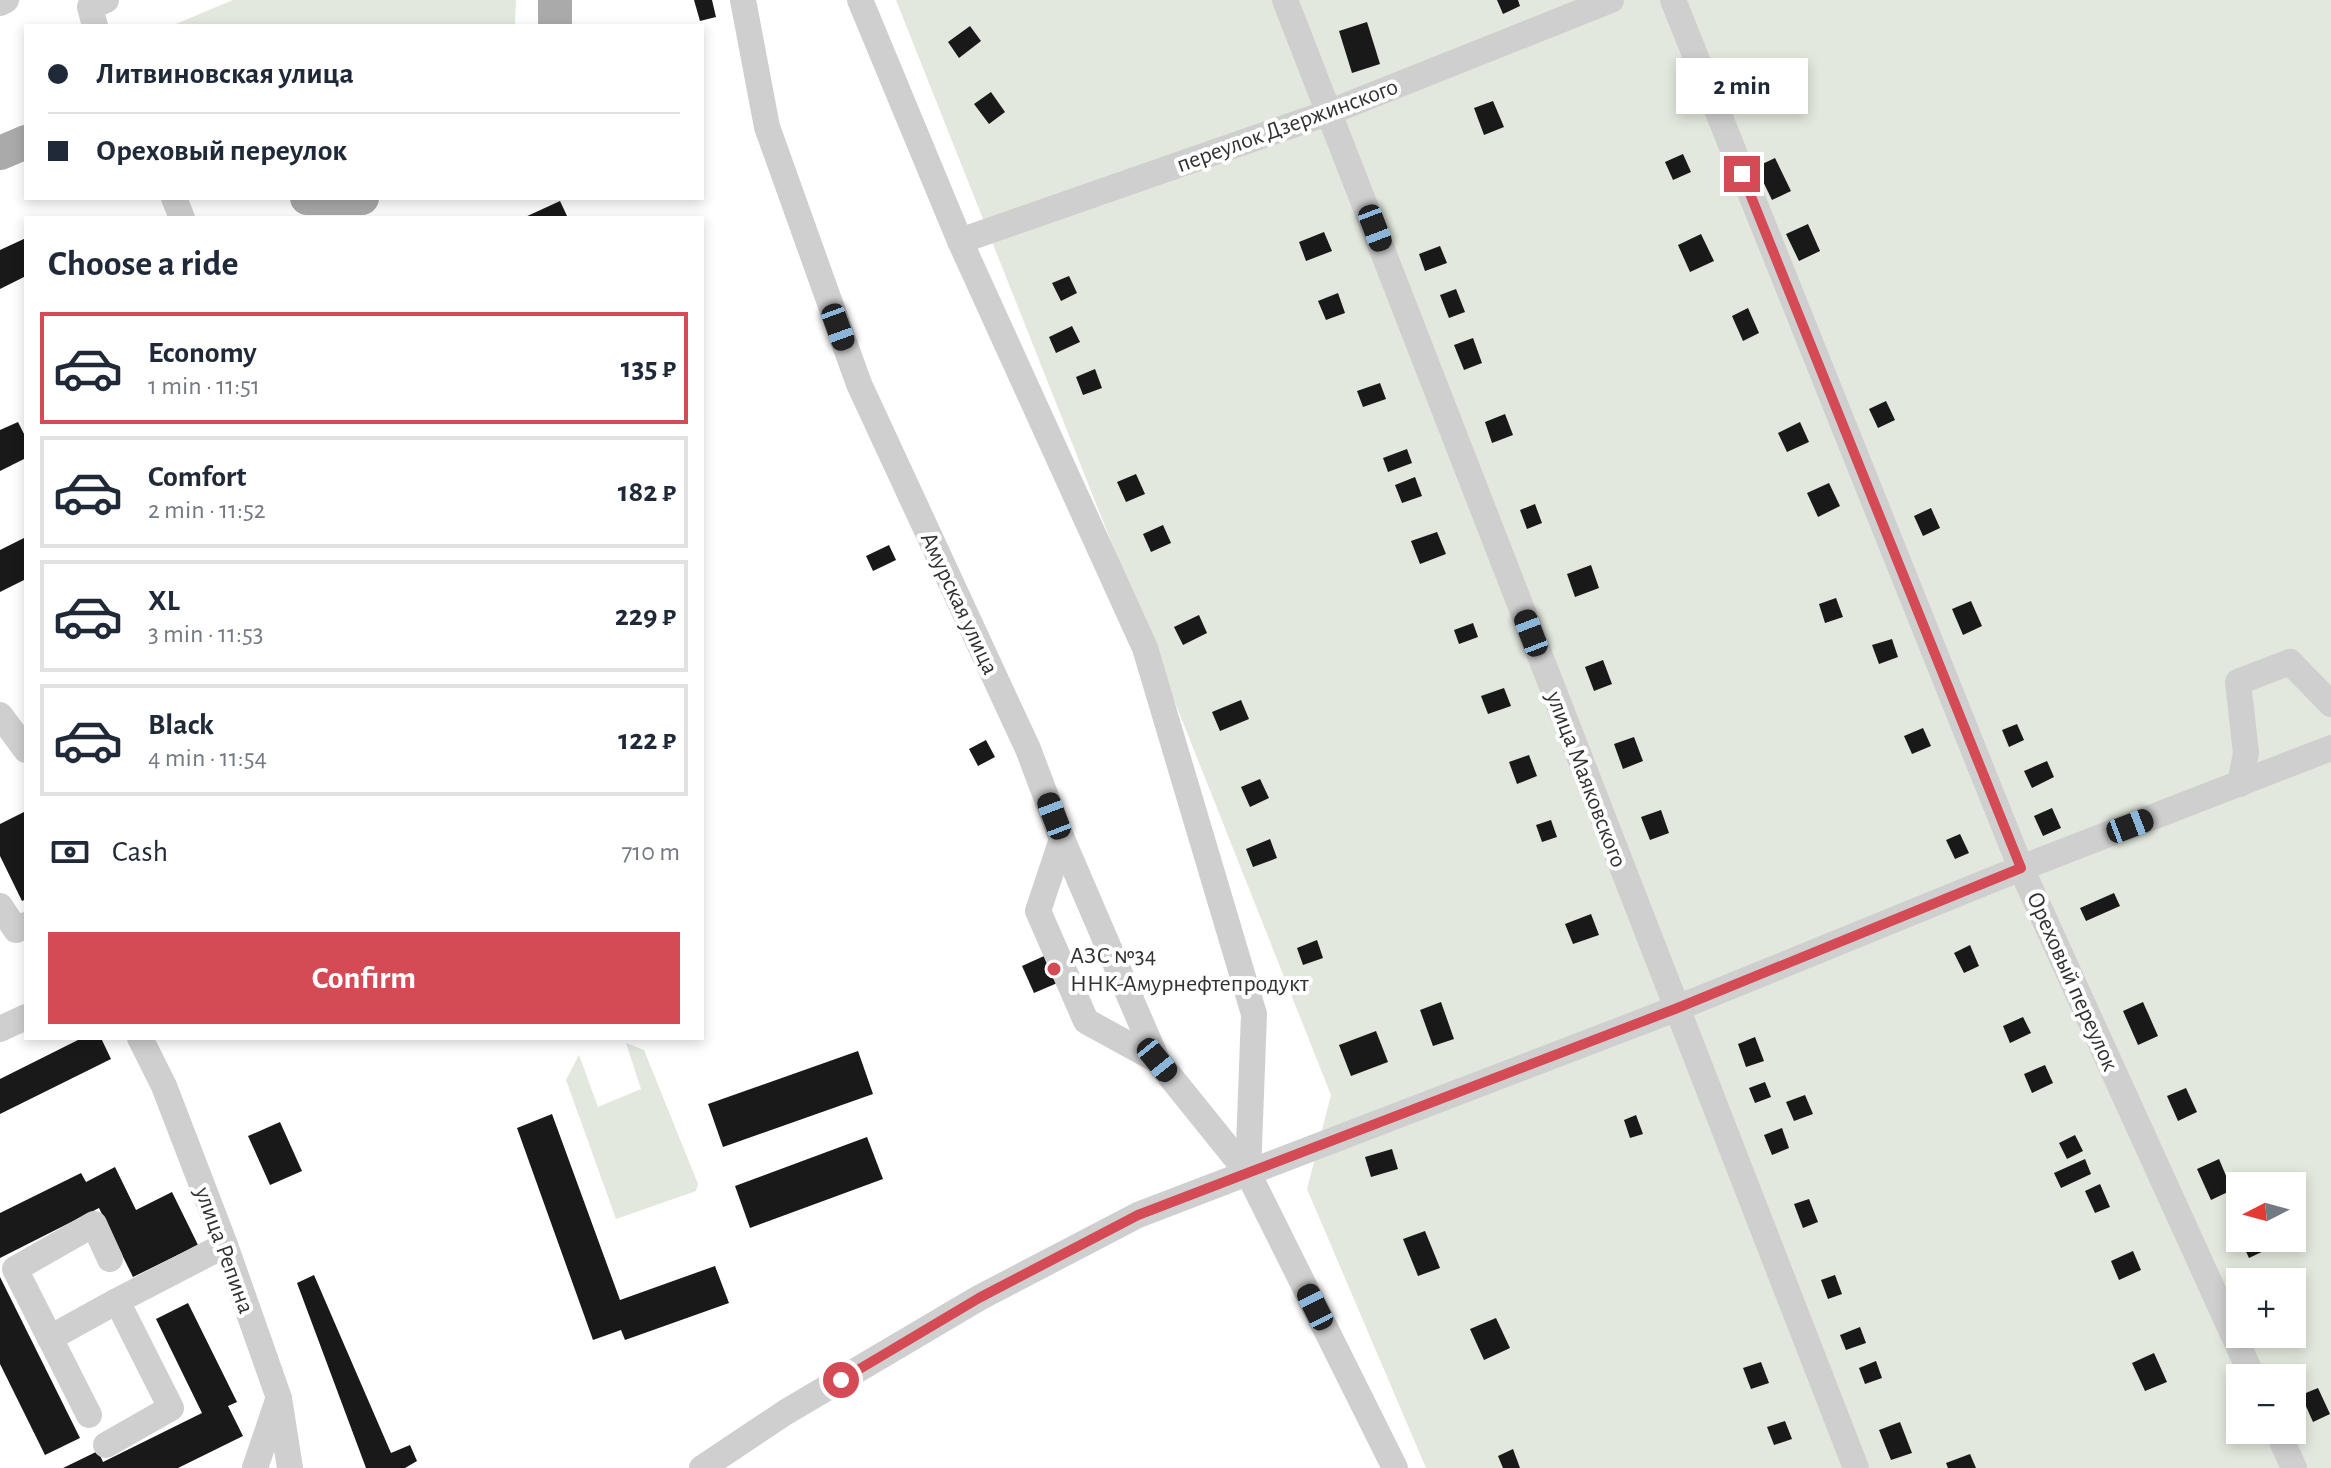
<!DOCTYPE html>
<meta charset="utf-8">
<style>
:root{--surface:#fff;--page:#f6f6f7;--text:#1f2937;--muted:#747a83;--line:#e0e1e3;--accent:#d44a55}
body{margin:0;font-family:"Alegreya Sans",sans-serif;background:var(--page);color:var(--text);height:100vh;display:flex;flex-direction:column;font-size:30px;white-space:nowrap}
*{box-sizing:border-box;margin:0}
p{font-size:26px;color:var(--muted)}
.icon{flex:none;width:44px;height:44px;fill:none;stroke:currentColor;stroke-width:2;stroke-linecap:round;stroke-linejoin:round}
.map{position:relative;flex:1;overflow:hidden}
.panel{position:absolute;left:24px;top:216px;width:680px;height:824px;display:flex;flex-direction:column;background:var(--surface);border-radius:0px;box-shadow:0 4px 12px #0003}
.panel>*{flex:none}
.top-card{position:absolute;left:24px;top:24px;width:680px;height:176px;border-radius:0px;box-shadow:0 4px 12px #0003;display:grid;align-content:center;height:176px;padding:0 24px;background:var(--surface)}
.needle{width:52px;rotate:264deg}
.tools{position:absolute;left:2226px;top:1172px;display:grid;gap:16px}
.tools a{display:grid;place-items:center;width:80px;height:80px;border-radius:0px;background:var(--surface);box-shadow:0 4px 12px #0003;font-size:40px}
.end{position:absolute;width:36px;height:36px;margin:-18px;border:10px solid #d44a55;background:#fff;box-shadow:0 0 0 4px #fff}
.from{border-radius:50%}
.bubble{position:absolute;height:56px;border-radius:0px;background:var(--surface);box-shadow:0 4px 12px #0003;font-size:26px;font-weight:700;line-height:56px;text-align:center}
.car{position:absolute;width:24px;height:48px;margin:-24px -12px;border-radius:10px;box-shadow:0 0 6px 2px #0007;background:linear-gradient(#222 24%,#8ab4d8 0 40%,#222 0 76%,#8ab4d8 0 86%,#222 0)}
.top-card b{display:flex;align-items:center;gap:28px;height:76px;font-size:30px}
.top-card b+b{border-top:2px solid var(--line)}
.top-card i{width:20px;height:20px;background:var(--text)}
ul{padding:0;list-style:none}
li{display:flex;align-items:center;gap:24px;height:112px;margin:0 16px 12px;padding:0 8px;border:4px solid var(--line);border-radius:0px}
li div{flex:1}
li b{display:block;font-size:30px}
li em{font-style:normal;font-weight:700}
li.on{border-color:var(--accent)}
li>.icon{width:72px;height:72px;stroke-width:1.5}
h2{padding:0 24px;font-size:36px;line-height:96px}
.pay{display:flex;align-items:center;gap:20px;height:88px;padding:0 24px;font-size:30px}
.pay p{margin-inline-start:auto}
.cta{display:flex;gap:16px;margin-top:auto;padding:16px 24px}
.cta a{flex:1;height:92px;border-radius:0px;background:var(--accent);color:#fff;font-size:32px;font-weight:700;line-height:92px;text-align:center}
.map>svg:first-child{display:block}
</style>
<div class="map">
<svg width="2331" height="1468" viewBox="0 0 2331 1468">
<rect width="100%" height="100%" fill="#fff"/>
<!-- green -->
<g fill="#e2e8dd" fill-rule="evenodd">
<path d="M233 0H516L515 24 171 26Z"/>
<path d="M896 0H2331V1468H1426L1307 1189 1331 1095ZM2240 1186H2292V1238H2240ZM2240 1282H2292V1334H2240ZM2240 1378H2292V1430H2240Z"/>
<path d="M626 1043 644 1050 698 1184 696 1191 616 1219 566 1080 579 1055 598 1107 641 1089Z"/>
</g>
<!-- building -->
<g fill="#191919">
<path d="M694 0H712L716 17 700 21Z"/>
<path d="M1497 0H1518L1520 6 1503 14Z"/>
<path d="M1367 22 1380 64 1352 73 1339 31Z"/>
<path d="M970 26 981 41 959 58 948 42Z"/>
<path d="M991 92 1005 112 989 124 974 104Z"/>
<path d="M1493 101 1504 127 1484 135 1474 108Z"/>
<path d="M1683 154 1691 172 1673 180 1665 162Z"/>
<path d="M1775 158 1791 191 1772 200 1756 167Z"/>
<path d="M560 201 568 218H523Z"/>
<path d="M1808 224 1820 251 1799 261 1786 234Z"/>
<path d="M1324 232 1332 251 1306 261 1299 242Z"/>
<path d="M1701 234 1714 261 1690 272 1678 245Z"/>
<path d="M26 238V276L0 289V250Z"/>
<path d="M1440 246 1447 263 1425 271 1419 254Z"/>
<path d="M1069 276 1077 293 1061 301 1052 283Z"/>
<path d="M1456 289 1465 312 1449 318 1440 295Z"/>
<path d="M1338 293 1345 313 1326 320 1318 301Z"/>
<path d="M1748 308 1759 333 1743 341 1732 316Z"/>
<path d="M1072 326 1080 342 1056 353 1049 337Z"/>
<path d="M1473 338 1482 363 1464 370 1454 345Z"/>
<path d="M1095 369 1102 388 1083 395 1076 377Z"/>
<path d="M1380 383 1386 399 1363 407 1357 391Z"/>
<path d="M1886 401 1895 420 1878 428 1869 409Z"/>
<path d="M1505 414 1513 435 1492 443 1485 422Z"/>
<path d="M18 422 26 438V458L0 471V430Z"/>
<path d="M1800 422 1809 442 1787 452 1778 433Z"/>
<path d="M1407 449 1412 463 1388 472 1383 458Z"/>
<path d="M1136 474 1145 494 1126 502 1117 482Z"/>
<path d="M1415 477 1422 496 1402 503 1395 485Z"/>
<path d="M1829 483 1840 506 1818 517 1807 493Z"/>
<path d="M1535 504 1542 523 1527 529 1520 510Z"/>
<path d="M1931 508 1940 528 1923 536 1914 516Z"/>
<path d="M1163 525 1171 543 1151 552 1143 534Z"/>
<path d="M1437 532 1446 554 1420 564 1411 541Z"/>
<path d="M26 537V579L0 592V550Z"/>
<path d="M889 545 896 560 873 571 866 556Z"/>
<path d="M1591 565 1599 588 1575 597 1567 574Z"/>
<path d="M1836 598 1843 617 1825 623 1819 604Z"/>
<path d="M1971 601 1982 626 1963 635 1952 609Z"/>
<path d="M1199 615 1207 633 1183 645 1174 627Z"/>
<path d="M1473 623 1478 637 1459 644 1454 630Z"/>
<path d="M1892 639 1898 657 1879 664 1872 645Z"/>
<path d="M1603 660 1612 684 1594 691 1585 667Z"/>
<path d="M1504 688 1511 706 1488 714 1481 696Z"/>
<path d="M1241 700 1249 719 1220 731 1212 712Z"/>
<path d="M2017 724 2024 740 2009 747 2002 730Z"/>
<path d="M1923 728 1931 746 1912 754 1904 736Z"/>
<path d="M1634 737 1643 761 1623 769 1614 744Z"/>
<path d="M986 740 995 757 978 766 969 749Z"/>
<path d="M1529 755 1537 776 1517 784 1509 762Z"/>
<path d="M2047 761 2054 777 2032 788 2024 771Z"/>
<path d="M1260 779 1269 798 1250 807 1241 787Z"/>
<path d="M2052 808 2061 828 2043 836 2034 816Z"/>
<path d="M1661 810 1669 833 1650 840 1641 817Z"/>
<path d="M26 811V899L22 901 0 856V824Z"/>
<path d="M1551 820 1557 837 1542 842 1536 825Z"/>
<path d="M1960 834 1969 853 1955 859 1946 840Z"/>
<path d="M1270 839 1277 858 1253 867 1246 849Z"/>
<path d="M2114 893 2120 906 2086 921 2080 908Z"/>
<path d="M1591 914 1599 935 1573 944 1565 924Z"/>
<path d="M1317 940 1323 958 1303 965 1297 948Z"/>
<path d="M1970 945 1979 966 1964 973 1954 953Z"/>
<path d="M1064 947 1076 975 1034 993 1022 966Z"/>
<path d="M1441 1002 1454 1039 1433 1046 1420 1010Z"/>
<path d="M2143 1002 2158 1036 2138 1045 2123 1011Z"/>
<path d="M2023 1017 2031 1033 2010 1043 2003 1026Z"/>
<path d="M1376 1031 1388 1062 1351 1076 1339 1045Z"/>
<path d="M1755 1037 1764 1061 1746 1067 1738 1044Z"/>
<path d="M82 1038H101L111 1059 0 1114V1079Z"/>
<path d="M858 1051 873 1094 723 1147 708 1104Z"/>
<path d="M2045 1065 2053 1083 2032 1093 2024 1074Z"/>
<path d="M1765 1082 1771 1097 1755 1103 1749 1088Z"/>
<path d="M2186 1088 2197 1112 2178 1121 2167 1096Z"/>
<path d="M1805 1095 1813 1114 1794 1121 1786 1102Z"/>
<path d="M552 1114 620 1300 715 1266 729 1303 625 1340 621 1330 593 1340 517 1128Z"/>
<path d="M1636 1115 1643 1134 1630 1138 1624 1120Z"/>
<path d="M280 1122 302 1171 270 1185 248 1136Z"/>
<path d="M1782 1128 1789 1148 1772 1155 1764 1135Z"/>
<path d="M2075 1135 2083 1151 2067 1159 2059 1143Z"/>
<path d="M867 1137 883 1179 750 1228 735 1186Z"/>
<path d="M1392 1149 1398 1169 1371 1177 1365 1157Z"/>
<path d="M2085 1159 2091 1174 2061 1188 2054 1173Z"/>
<path d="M2219 1159 2232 1190 2211 1200 2197 1169Z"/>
<path d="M115 1167 136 1210 172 1192 198 1245 133 1277 99 1208 0 1258V1213L81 1173 86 1182Z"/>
<path d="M2100 1184 2110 1207 2095 1213 2085 1191Z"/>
<path d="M1809 1199 1818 1222 1803 1228 1794 1204Z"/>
<path d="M2240 1212V1238H2265L2270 1248 2249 1258 2230 1217Z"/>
<path d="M1425 1231 1440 1268 1418 1276 1403 1239Z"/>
<path d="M2133 1251 2141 1270 2119 1280 2111 1261Z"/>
<path d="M314 1275 391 1453 410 1445 417 1461 405 1468H366L297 1283Z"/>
<path d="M1835 1275 1842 1294 1828 1299 1821 1280Z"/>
<path d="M0 1277 80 1438 45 1455 0 1364Z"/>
<path d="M188 1303 237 1402 228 1406 243 1436 178 1468H63L98 1451 103 1462 202 1413 156 1319Z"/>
<path d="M2296 1312 2305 1330 2285 1339 2283 1334H2292V1314Z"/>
<path d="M1496 1318 1510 1348 1484 1360 1470 1329Z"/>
<path d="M1860 1327 1866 1343 1846 1350 1840 1335Z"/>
<path d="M2154 1353 2167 1382 2145 1391 2132 1363Z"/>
<path d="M1876 1361 1882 1378 1865 1384 1859 1368Z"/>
<path d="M1761 1362 1769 1383 1751 1389 1743 1368Z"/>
<path d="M2318 1388 2330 1414 2313 1422 2301 1395Z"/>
<path d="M1785 1421 1792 1439 1774 1445 1767 1427Z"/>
<path d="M1900 1422 1912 1453 1891 1460 1879 1430Z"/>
<path d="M1513 1449 1520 1468H1503L1498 1456Z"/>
<path d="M1970 1454 1976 1468H1948L1946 1463Z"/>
</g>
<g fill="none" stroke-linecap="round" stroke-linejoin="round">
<!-- minor -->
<g stroke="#cfcfcf" stroke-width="26">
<path d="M743 0 767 127 859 384 1028 749 1062 839 1157 1060 1248 1173 1395 1468"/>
<path d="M860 0 960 241 1145 648 1254 1014 1248 1173"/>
<path d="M1285 0 1856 1468"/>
<path d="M1673 0 2021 868 2253 1378"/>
<path d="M0 3 6 0"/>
<path d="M95 26 90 7 106 0"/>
<path d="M174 198 182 218"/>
<path d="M960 241 1330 112 1611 0"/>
<path d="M0 715 26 750"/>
<path d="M2240 784 2246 753 2238 682 2290 662 2331 704"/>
<path d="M1062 839 1038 911 1086 1021 1157 1060"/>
<path d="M0 906 16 930 26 925"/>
<path d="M0 1029 26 1017"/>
<path d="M140 1038 164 1086 225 1245 279 1398 290 1468"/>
<path d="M110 1259 94 1224 15 1269 50 1338 117 1301"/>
<path d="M50 1338 89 1415"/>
<path d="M2277 1430 2294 1468"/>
<path d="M106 1445 171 1408 117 1301 225 1245"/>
<path d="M255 1468 277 1403"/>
<path d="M702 1468 786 1412 979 1298 1138 1215 1675 1009 2021 868 2331 748"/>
</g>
<!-- major -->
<g stroke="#aaa" stroke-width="34">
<path d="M555 26V0"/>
<path d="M0 153 26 142"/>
<path d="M307 198H362"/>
</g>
</g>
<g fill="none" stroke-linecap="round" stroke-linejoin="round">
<!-- route -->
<path stroke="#d44a55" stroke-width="10" d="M841 1380 979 1298 1138 1215 1675 1009 2021 868 1742 174"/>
</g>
<!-- markers -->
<circle fill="#d44a55" stroke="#fff" stroke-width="3" cx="1054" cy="969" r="8"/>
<g text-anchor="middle" stroke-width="8" stroke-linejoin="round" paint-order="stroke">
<!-- street labels -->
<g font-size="24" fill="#323232" stroke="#fff">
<text transform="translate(1287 125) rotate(-20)" y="8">переулок Дзержинского</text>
<text transform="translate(960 603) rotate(65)" y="8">Амурская улица</text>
<text transform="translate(1587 779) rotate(69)" y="8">улица Маяковского</text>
<text transform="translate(2073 981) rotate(66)" y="8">Ореховый переулок</text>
<text transform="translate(225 1250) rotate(70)" y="8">улица Репина</text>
</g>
<!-- poi labels -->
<g font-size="24" fill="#323232" stroke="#fff" text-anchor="start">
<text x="1070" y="963">АЗС №34<tspan x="1070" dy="28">ННК-Амурнефтепродукт</tspan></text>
</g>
</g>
</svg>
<div class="tools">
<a><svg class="needle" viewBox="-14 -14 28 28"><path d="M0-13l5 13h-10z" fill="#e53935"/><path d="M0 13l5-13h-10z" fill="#747a83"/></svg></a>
<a>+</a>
<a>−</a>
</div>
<i class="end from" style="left:841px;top:1380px"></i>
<i class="end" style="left:1742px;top:174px"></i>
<div class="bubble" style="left:1676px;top:58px;width:132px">2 min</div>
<i class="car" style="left:1375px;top:228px;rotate:159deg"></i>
<i class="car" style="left:838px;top:327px;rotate:160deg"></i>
<i class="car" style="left:1531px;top:633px;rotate:339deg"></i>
<i class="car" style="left:1054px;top:816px;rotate:339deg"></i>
<i class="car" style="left:2130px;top:826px;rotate:69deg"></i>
<i class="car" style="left:1157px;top:1060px;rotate:141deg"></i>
<i class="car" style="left:1315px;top:1307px;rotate:333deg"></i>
<div class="top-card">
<b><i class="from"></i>Литвиновская улица</b>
<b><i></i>Ореховый переулок</b>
</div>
<section class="panel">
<h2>Choose a ride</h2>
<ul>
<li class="on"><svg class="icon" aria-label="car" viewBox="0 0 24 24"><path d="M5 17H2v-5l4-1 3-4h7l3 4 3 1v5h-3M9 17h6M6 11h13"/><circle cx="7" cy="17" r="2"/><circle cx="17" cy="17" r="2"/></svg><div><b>Economy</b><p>1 min · 11:51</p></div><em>135 ₽</em></li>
<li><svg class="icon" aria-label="car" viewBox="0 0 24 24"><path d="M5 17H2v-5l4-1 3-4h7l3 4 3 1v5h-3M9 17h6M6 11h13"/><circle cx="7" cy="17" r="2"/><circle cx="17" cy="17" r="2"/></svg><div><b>Comfort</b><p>2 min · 11:52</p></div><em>182 ₽</em></li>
<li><svg class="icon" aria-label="car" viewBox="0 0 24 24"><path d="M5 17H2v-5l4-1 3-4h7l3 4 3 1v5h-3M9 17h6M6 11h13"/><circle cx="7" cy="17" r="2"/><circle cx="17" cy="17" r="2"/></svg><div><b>XL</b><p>3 min · 11:53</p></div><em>229 ₽</em></li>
<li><svg class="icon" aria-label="car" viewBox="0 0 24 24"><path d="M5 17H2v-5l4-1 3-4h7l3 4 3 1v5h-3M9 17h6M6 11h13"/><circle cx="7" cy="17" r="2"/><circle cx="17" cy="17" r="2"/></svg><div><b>Black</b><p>4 min · 11:54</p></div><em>122 ₽</em></li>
</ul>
<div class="pay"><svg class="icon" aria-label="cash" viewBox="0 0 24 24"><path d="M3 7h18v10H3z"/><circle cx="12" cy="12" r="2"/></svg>Cash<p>710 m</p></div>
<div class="cta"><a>Confirm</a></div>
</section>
</div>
